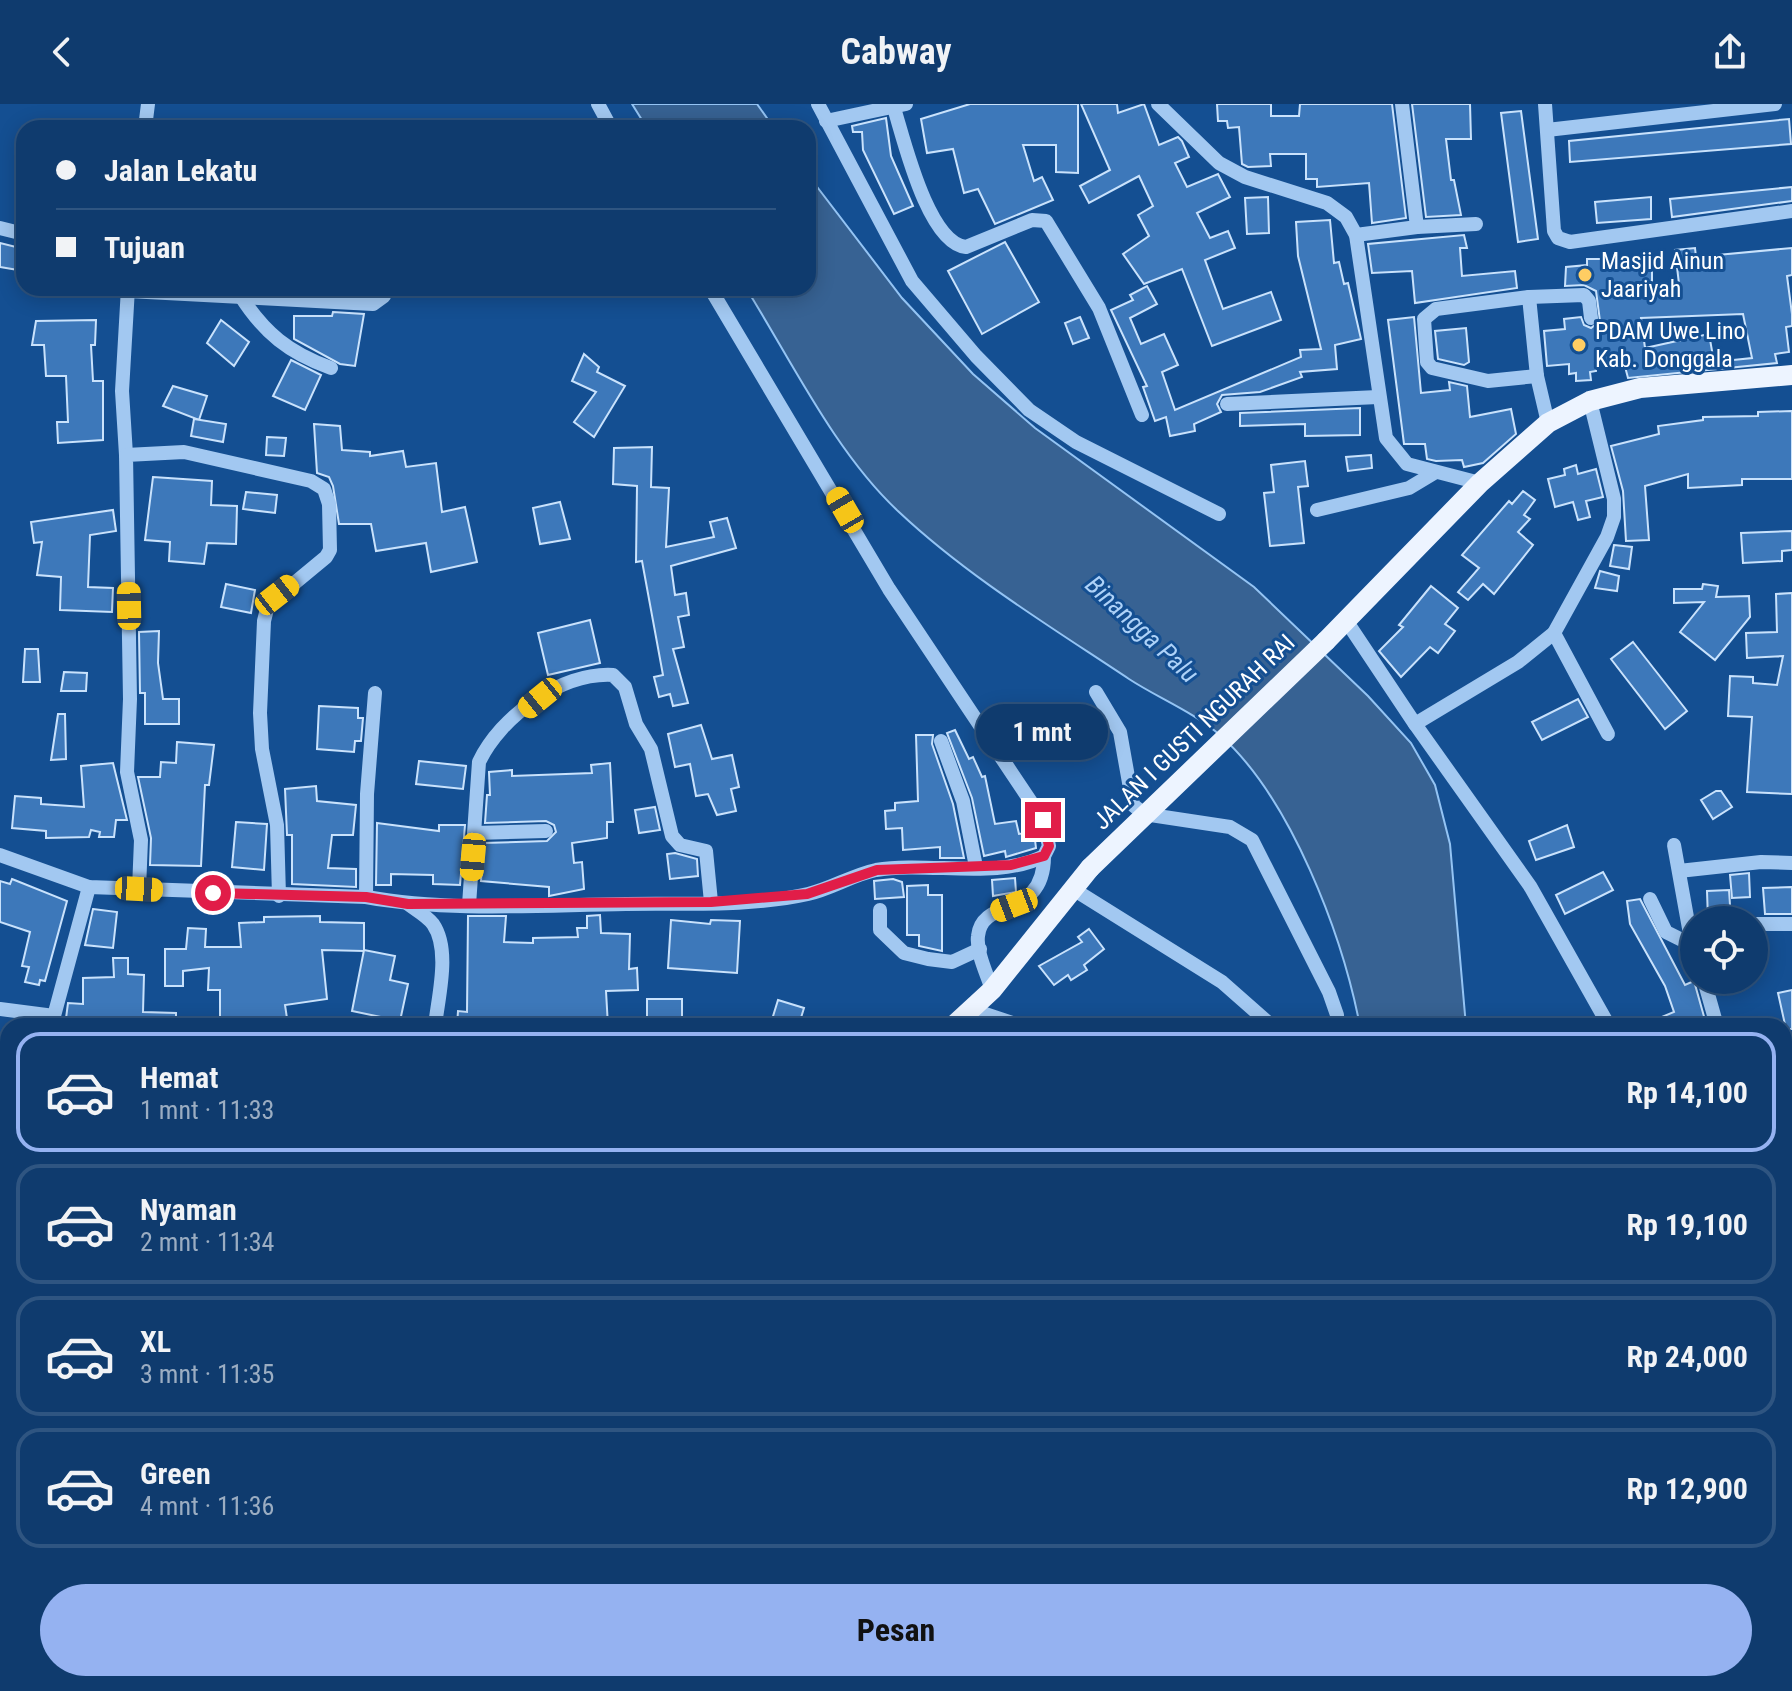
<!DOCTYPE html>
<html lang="id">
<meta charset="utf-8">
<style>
:root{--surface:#0f3b6e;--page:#184273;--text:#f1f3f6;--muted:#9badc2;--line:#2f5581;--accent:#95b2f1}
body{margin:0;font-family:"Roboto Condensed",sans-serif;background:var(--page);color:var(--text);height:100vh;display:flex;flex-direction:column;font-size:30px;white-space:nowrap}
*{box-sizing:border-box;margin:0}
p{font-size:26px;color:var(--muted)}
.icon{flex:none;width:44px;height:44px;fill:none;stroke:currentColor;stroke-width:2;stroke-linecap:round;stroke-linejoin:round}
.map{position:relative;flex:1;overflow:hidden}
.panel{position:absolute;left:0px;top:914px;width:1792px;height:674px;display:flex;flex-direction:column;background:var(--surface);border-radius:24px 24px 0 0;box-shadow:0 4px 20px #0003,0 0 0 2px var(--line)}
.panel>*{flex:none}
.guide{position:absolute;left:16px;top:16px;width:800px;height:176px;border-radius:24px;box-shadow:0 4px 20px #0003,0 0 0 2px var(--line);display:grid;align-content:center;height:176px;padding:0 40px;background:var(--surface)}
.buttons{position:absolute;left:1680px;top:802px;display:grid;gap:16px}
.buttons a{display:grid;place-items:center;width:88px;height:88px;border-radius:50%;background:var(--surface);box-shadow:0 4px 20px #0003,0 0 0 2px var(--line);font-size:40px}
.end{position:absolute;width:36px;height:36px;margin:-18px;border:10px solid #e11d48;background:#fff;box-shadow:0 0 0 4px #fff}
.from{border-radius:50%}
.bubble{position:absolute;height:56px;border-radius:28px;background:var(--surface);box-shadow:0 4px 20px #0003,0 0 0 2px var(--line);font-size:26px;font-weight:700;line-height:56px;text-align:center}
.car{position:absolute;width:24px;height:48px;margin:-24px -12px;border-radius:10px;box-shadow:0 0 6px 2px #0007;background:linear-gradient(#f5c518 24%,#345 0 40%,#f5c518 0 76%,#345 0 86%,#f5c518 0)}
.guide b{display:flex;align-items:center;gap:28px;height:76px;font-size:30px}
.guide b+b{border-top:2px solid var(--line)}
.guide i{width:20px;height:20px;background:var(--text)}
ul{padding:14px 0 0;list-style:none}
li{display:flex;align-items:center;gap:24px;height:120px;margin:0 16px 12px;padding:0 24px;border:4px solid var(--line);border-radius:24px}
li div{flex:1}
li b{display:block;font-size:30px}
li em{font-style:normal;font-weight:700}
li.selected{border-color:var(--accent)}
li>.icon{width:72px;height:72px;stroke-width:1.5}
.action{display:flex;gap:16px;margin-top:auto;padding:16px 40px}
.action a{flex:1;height:92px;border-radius:48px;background:var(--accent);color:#111;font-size:32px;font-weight:700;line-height:92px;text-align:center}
header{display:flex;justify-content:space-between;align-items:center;height:104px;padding:0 40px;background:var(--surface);font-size:36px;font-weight:700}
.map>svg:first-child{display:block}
</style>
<header><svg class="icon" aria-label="back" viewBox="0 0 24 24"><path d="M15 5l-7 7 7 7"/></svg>Cabway<svg class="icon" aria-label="share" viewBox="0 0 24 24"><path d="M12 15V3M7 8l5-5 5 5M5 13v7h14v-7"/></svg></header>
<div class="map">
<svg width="1792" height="1587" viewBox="0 0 1792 1587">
<rect width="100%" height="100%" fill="#144f92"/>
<!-- water -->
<g fill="#376293" stroke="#94c4f4" stroke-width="2">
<path d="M632 0H757L774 24H647Z"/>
<path d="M808 71 902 194 973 270 1035 324 1254 483 1368 592 1411 639 1435 681 1450 740 1466 922H1360C1342 830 1291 695 1221 632 1194 608 1158 594 1129 575 1051 523 967 472 899 408 836 350 791 256 746 184H808Z"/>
<path d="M1784 1565 1792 1573V1587H1597L1592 1580H1784Z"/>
</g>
<!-- building -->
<g fill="#3d78ba" stroke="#c9e2fc" stroke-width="2" fill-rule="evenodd">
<path d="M970 0H1078V69L1056 68V41H1023L1034 77 1042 73 1053 96 995 120 978 85 964 89 953 45 927 49 921 15Z"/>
<path d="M1081 0H1117L1118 9 1144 0 1159 41 1178 33 1182 37 1189 53 1175 59 1187 83 1218 70 1230 93 1197 109 1210 134 1228 127 1235 144 1205 156 1223 205 1271 188 1281 216 1212 242 1182 165 1144 180 1123 150 1149 132 1138 111 1153 102 1139 72 1089 99 1080 82 1110 66Z"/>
<path d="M1217 0H1271V12H1299L1300 0H1392L1406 114 1372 119 1369 79 1317 83V75H1306V50H1270L1271 62 1248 63 1242 60 1239 23 1228 24 1227 17H1218Z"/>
<path d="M1412 0H1470L1471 35H1446L1451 76H1454L1461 111 1426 113Z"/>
<path d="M1521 7 1538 135 1518 138 1501 9Z"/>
<path d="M886 14 891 52 913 102 894 110 863 46 862 28H853L852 22Z"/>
<path d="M1789 15 1791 40 1570 58 1569 37Z"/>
<path d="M1792 83V97L1672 113 1670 95Z"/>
<path d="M1268 93 1269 129 1247 130 1245 94Z"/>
<path d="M1651 93V115L1597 119 1595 98Z"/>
<path d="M1330 116 1334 159 1339 158 1344 180 1348 179 1361 235 1335 241 1337 265 1300 268 1302 273 1260 288 1222 291 1217 300 1221 308 1194 320 1195 327 1170 332 1166 313 1155 317 1143 283 1147 282 1111 206 1133 196 1130 191 1147 182 1157 200 1130 214 1141 240 1164 230 1178 261 1162 268 1175 306 1301 253 1300 246 1321 245 1298 152 1296 118Z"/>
<path d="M1464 131 1467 144H1460L1462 172 1515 167 1517 184 1415 199 1412 167 1372 169 1368 140Z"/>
<path d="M1005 138 1039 198 982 230 948 167Z"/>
<path d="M0 139 24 145V167L0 163Z"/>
<path d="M1695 144 1696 153 1792 144V171L1787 172 1792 210V222L1786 223 1789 248 1775 250 1777 259 1628 274 1623 255 1595 258 1596 267 1590 268 1591 276 1576 277V269L1569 270V260L1547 262 1544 227 1565 225 1564 215 1581 213 1584 221 1591 224 1600 217 1596 187 1584 181 1565 182 1566 163 1587 161V155H1605V160L1652 157V181L1679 180 1675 146ZM1743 210 1752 254 1714 258 1709 230 1645 244 1641 214Z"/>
<path d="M333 208 364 210 355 262 340 260 294 235V212H332Z"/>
<path d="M1080 213 1089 234 1073 240 1065 219Z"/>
<path d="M1414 213 1421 289 1450 286 1449 278 1467 282 1470 313 1511 305 1516 330 1483 359 1464 363 1462 356 1436 357 1427 355 1425 340H1404L1388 216Z"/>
<path d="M96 216 95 241H91L93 277H103V336L58 339 57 318H68L66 272H46L44 241H32L36 217Z"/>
<path d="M221 216 249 238 234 262 207 239Z"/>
<path d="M1466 224 1469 258 1464 261 1438 255 1435 227Z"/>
<path d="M584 250 599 263 597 268 625 282 594 333 574 318 596 288 572 277Z"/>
<path d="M291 256 321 271 305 306 273 292Z"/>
<path d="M173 282 207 292 199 316 163 302Z"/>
<path d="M1360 304V331L1305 332V320L1240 322V309Z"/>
<path d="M1792 307V375H1742V381L1688 384V370L1645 382 1649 436 1626 437 1623 387 1611 342 1659 330 1658 322 1703 316V313L1758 312V308Z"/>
<path d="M194 315 226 320 223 338 191 332Z"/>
<path d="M314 320 340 322 342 346 370 348V352L403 347 406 363 436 359 442 408 465 403 477 458 431 468 426 439 376 447 371 420H339L333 382 329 373 317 369Z"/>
<path d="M267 333 286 334 284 352 266 351Z"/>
<path d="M652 343 651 383 669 384 666 443 714 433 710 418 727 414 736 444 671 462 675 491 686 489 689 511 678 513 684 543 673 545 688 599 673 602 670 590 659 593 654 573 663 571 642 457 636 458 637 382 613 380 614 344Z"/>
<path d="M1371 351 1372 364 1348 367 1346 353Z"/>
<path d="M1305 357 1308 382 1298 383 1304 439 1270 442 1264 389 1274 388 1271 361Z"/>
<path d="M1576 361 1578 370 1596 365 1603 393 1586 397 1590 413 1578 416 1573 398 1555 403 1548 375 1565 371 1564 365Z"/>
<path d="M153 373 212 377 211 401 237 402 236 440 207 439 204 460 169 457 170 438 145 436Z"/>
<path d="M1523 387 1535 396 1524 411 1530 415 1518 428 1533 441 1494 490 1483 480 1468 496 1458 488 1479 464 1462 451 1509 397 1512 400Z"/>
<path d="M246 388 277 391 275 409 243 405Z"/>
<path d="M560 398 570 435 540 440 533 404Z"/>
<path d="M113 406 116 427 90 431 88 483 113 484 112 508 60 506 61 473 37 471 42 438 34 439 31 418Z"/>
<path d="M1792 427V446L1782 447V457L1743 459 1741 429Z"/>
<path d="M1614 441 1632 443 1629 465 1610 462Z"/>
<path d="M1600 467 1619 472 1617 487 1595 484Z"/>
<path d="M226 480 255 486 251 509 221 503Z"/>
<path d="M1703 480 1718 482 1716 493 1749 492 1750 513 1715 556 1680 528 1704 498 1674 499V485H1702Z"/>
<path d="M1431 482 1458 504 1445 520 1455 527 1438 549 1430 543 1401 573 1379 547 1403 523 1399 521Z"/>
<path d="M1792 489V690L1747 688 1752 613 1728 612 1730 572 1753 573V579L1777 581 1783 552 1747 554 1746 529 1777 528 1776 490Z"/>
<path d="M590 516 600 559 548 571 538 529Z"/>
<path d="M159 527 158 559 163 595H179V620H145V589H140L139 528Z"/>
<path d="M1633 538 1687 607 1665 625 1611 555Z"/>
<path d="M25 545H38L40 578H23Z"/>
<path d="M64 568 87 569 86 587H61Z"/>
<path d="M1578 595 1588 613 1542 636 1532 618Z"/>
<path d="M319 602 358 604V614H363L361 637H355L354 648 317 645Z"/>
<path d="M58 610H65L66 655 51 656Z"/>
<path d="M701 621 712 655 732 651 739 683 731 685 736 707 717 711 708 690 696 692 690 660 675 663 668 630Z"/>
<path d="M955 626 969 655 973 653 982 673 985 672 995 720 1016 717 1019 730 1034 728 1036 744 1006 753 1005 747 984 752 972 694 947 629Z"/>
<path d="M916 631H933L932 640 953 700 964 754H940V743L903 746 902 724 886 725 885 707 895 706V699L918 697Z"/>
<path d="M177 638 214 641 209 681H205L201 762 150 761 151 734 138 673H160L161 658 176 659Z"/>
<path d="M419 657 466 662 463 685 416 680Z"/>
<path d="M113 659 127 716H116L114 733H99L100 728 91 726 89 733 46 734V727L12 724 15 692 41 694V700L84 703 81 662Z"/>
<path d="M610 659 613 718H607V734L572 739 574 759 582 758 584 785 549 792V783L481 777 483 739 547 737 556 728 554 721 546 717 485 719 487 691H490L489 668 512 666V672L592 669 591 661Z"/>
<path d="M316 682 317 697 356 701 353 731H332L328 764 356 765V783L292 780V731H287L285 685Z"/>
<path d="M1716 687H1721L1732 703 1713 715 1701 696Z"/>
<path d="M655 703 660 726 639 729 635 706Z"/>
<path d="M236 718 267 720 264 766 232 763Z"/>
<path d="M377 719 439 727V721H465L460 781 433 780V771L391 770V781H376Z"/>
<path d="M1567 721 1574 743 1536 756 1529 737Z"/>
<path d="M675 749 697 755 698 772 670 775 667 750Z"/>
<path d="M1603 768 1613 786 1565 810 1556 791Z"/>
<path d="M1749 769 1750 793 1732 794 1730 771Z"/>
<path d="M1015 774 1016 788 993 792 992 776Z"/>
<path d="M12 775 67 797 45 877 40 876 39 881 25 878 29 863 22 862 30 828 0 818V777L10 780Z"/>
<path d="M893 775 902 778 904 793 875 795 874 777Z"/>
<path d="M928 781V791H942V847L919 842V831H907V782Z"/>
<path d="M1792 783V810H1765L1763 784Z"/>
<path d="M1729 786 1731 816H1708L1707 787Z"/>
<path d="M1640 795 1685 881 1694 877 1705 916 1690 922H1640L1674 908 1665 882 1630 820 1627 797Z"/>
<path d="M93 805 117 808 113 844 85 841Z"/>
<path d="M600 811 601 829 630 830 629 865 637 864 638 886 606 887 608 922H457L458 907 467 908 468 812H506L504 838 533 839V834L578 833 577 824H587V812Z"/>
<path d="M320 812V818L364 819V847L322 846 327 895 285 901 288 921 257 922 256 915 220 914V886H208L209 864 183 867V882H165V845H186L188 824 206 825 205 843H241L239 819 264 818V813Z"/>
<path d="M671 816 710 820 711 816 740 817 737 869 668 864Z"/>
<path d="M1089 825 1104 845 1084 861 1087 866 1071 876 1068 871 1054 881 1039 862 1082 838 1078 833Z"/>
<path d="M364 846 395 852 390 876 408 880 400 917 352 907Z"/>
<path d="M113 854H128V870L144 871 143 908 176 909V922H65L68 899 83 900V874L114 873Z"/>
<path d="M1792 886V925H1786L1778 889Z"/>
<rect x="647" y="895" width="35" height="27"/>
<path d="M778 896 804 904 800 917 794 915 793 922H770Z"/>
</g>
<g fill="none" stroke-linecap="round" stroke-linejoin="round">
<!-- minor -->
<g stroke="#a2c8f1" stroke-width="14">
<path d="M598 0 611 24"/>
<path d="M818 0 912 177 976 252 1029 306 1076 338 1219 410"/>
<path d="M1158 0 1219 59 1245 73 1327 99 1346 113 1356 131 1386 334 1407 360 1480 379"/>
<path d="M1545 0 1554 127 1558 134 1570 138 1792 107"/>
<path d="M894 4C904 36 928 139 966 143L1032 116 1046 117 1099 204 1142 311"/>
<path d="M826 17 906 0"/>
<path d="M145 24 148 0"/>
<path d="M1547 26 1775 0"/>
<path d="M1417 123 1476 120"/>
<path d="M0 124 24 130"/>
<path d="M1356 131 1417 123 1402 0"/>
<path d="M128 187 373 200 384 192 383 184"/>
<path d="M240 191C264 229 289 249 331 264"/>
<path d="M1529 193 1537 272 1548 319"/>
<path d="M1537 272 1488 277 1432 264 1427 258 1424 215 1436 205 1529 193 1584 191 1589 197 1591 214"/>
<path d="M1590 297 1614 395V413L1607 433 1554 529 1518 558 1415 620 1530 782 1609 922"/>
<path d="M1227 300 1378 293"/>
<path d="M126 351 122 287 128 184"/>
<path d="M1317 406 1409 384 1434 369"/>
<path d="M1347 518 1415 620"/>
<path d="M1554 529 1608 630"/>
<path d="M1096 588 1120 628 1133 701 1144 710 1230 723 1252 736 1329 888 1337 911V922"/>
<path d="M941 637 963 697 976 763"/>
<path d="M475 729 546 727"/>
<path d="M0 751 89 783 366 793C451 808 540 801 626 800 685 799 750 803 808 790 831 785 852 771 876 766 928 757 998 776 1044 752L1049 742 1043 716 889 485 710 184"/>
<path d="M1679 767 1761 758 1792 759"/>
<path d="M139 785 141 736 127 668 130 595 126 351 184 348 311 377 324 385 329 400 330 446 326 453 268 501 264 517 260 609 262 645 277 721 279 792"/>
<path d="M1073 785 1222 878 1272 922"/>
<path d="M366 793 367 690 375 589"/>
<path d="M1650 795 1666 828 1692 841 1674 741"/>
<path d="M408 800C416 806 427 812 433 820 451 846 438 893 435 922"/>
<path d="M469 801 479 658C500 613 561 568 613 571L625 583 636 620 651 645 672 732 680 741 706 747 711 798"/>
<path d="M880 806V826L904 849 928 855 952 858 980 845"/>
<path d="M1754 820H1792"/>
<path d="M1704 876 1717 922"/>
<path d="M992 886C987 870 976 848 978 832 982 792 1044 816 1044 752"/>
<path d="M0 905 54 912"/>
<path d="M970 905 1021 922"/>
<path d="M1021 920 1038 922"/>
<path d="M55 922 54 912 89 783"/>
<path d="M1784 994 1792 993"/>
<path d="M0 1034 8 1031"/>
<path d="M1784 1171 1792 1203"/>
<path d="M1784 1334 1792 1335"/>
<path d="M1784 1506 1792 1524"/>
<path d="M0 1543 8 1540"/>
<path d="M1300 1580 1301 1587"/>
<path d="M1554 1580 1557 1587"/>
<path d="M399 1587V1580"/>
<path d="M789 1587 809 1580"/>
</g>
<!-- major -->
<g stroke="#edf4ff" stroke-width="20">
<path d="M1326 537 1480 379 1548 319 1590 297 1640 284 1792 271"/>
<path d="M953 922 992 886 1090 764"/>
<path d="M0 1301 8 1298"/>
</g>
<!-- major-bridge -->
<path stroke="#edf4ff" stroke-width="20" d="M1090 764 1326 537"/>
</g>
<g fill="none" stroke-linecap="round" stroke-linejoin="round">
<!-- route -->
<path stroke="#e11d48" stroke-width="10" d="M213 789 366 793 408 800 711 798 807 790 877 766 1011 761 1044 752 1049 742 1043 716"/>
</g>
<!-- markers -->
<g fill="#ffcd63" stroke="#144f92" stroke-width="3">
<circle cx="1585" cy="171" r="8"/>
<circle cx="1579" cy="241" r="8"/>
</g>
<g text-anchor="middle" stroke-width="6" stroke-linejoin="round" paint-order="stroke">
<!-- poi labels -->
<g font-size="24" fill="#fff" stroke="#144f92" text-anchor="start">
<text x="1601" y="165">Masjid Ainun<tspan x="1601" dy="28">Jaariyah</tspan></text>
<text x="1595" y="235">PDAM Uwe Lino<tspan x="1595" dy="28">Kab. Donggala</tspan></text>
</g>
<!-- street labels -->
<g font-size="24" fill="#fff" stroke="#144f92">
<text transform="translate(1194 628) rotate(-44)" y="8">JALAN I GUSTI NGURAH RAI</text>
</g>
<!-- water labels -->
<g font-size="26" font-style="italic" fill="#aed2f8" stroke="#144f92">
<text transform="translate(1142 525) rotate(43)" y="9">Binangga Palu</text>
</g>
</g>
</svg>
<div class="buttons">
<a><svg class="icon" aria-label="locate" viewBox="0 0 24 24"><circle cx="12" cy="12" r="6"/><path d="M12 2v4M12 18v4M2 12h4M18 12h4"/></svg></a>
</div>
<i class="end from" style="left:213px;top:789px"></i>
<i class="end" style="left:1043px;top:716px"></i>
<div class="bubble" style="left:976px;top:600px;width:132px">1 mnt</div>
<i class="car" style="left:845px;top:406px;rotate:330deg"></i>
<i class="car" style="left:277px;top:491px;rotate:52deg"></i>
<i class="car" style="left:129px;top:502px;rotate:359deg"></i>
<i class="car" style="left:540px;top:594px;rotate:231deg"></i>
<i class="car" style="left:473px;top:753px;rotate:185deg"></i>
<i class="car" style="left:139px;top:785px;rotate:93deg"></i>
<i class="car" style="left:1014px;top:801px;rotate:249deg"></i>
<div class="guide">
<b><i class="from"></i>Jalan Lekatu</b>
<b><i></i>Tujuan</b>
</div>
<section class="panel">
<ul>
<li class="selected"><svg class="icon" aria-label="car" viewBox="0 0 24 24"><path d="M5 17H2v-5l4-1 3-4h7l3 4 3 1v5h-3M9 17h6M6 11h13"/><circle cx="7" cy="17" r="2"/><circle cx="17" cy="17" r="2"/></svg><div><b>Hemat</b><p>1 mnt · 11:33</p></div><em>Rp 14,100</em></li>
<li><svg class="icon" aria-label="car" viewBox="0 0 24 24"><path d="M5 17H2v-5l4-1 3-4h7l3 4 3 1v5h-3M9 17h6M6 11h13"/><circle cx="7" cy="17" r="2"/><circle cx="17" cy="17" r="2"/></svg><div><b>Nyaman</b><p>2 mnt · 11:34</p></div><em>Rp 19,100</em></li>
<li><svg class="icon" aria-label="car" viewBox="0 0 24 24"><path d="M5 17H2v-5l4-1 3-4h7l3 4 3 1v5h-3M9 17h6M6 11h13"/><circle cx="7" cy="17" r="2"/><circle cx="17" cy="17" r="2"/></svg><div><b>XL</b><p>3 mnt · 11:35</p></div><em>Rp 24,000</em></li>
<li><svg class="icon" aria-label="car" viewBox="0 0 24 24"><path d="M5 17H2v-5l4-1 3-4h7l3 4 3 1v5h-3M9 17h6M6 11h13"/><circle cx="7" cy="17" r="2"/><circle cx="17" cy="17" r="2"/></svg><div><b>Green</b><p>4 mnt · 11:36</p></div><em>Rp 12,900</em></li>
</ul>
<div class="action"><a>Pesan</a></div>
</section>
</div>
